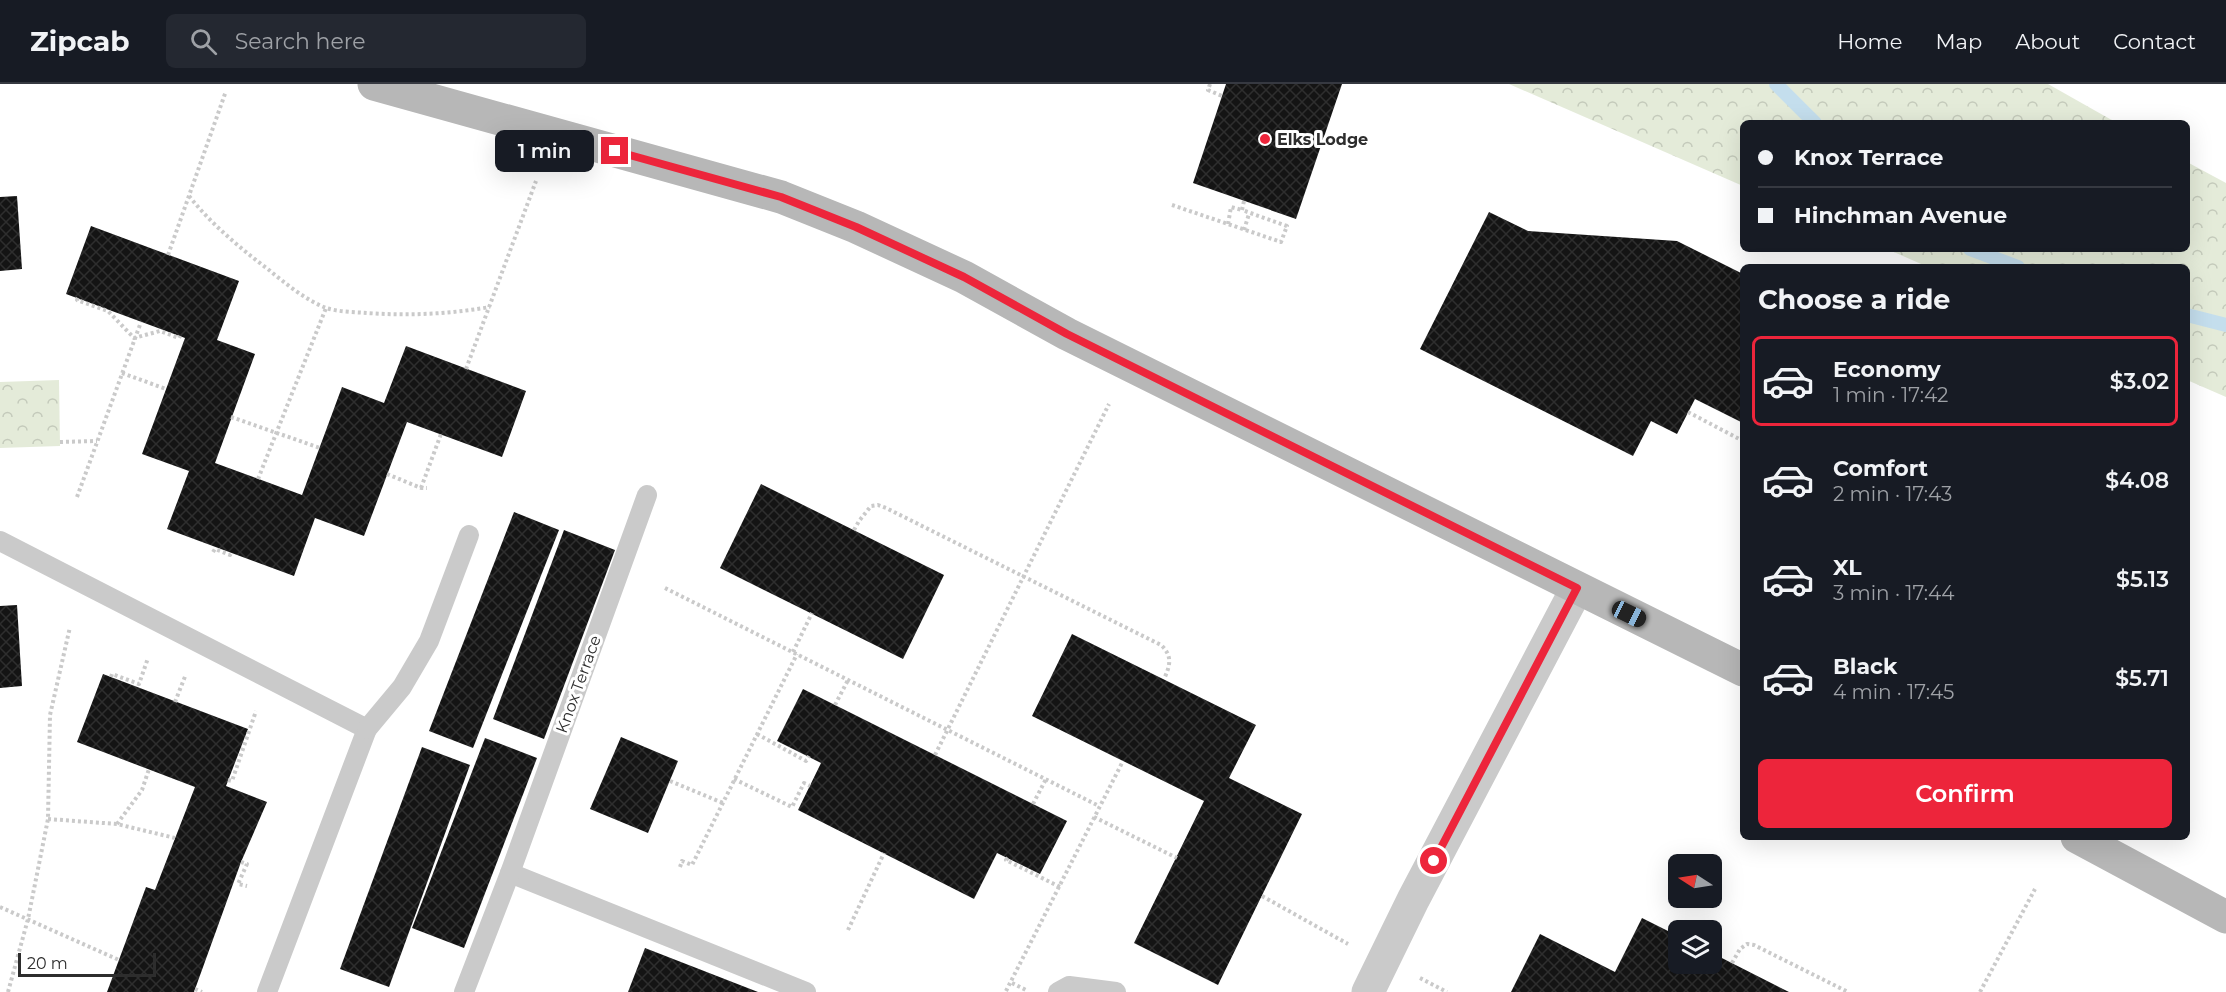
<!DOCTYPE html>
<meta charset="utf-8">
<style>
:root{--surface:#171b24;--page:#242831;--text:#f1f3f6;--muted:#9ea1a6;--line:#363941;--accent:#ed253b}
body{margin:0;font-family:Montserrat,sans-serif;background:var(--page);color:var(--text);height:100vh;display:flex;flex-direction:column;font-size:22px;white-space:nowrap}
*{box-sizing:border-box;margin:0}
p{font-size:20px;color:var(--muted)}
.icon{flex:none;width:33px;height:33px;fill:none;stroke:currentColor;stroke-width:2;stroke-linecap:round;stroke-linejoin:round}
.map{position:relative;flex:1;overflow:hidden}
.panel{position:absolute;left:1740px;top:180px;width:450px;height:576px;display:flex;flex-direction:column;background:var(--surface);border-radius:9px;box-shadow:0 6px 24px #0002}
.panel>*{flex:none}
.guide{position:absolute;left:1740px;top:36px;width:450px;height:132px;border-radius:9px;box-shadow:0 6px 24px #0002;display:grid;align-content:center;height:132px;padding:0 18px;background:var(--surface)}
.needle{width:39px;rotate:282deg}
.tools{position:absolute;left:1668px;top:770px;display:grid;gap:12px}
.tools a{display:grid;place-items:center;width:54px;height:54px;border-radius:9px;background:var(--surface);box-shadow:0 6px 24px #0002;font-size:30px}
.scale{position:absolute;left:18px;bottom:15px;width:138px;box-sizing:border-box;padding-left:6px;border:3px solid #2d2d2d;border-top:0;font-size:16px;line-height:21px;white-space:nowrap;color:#2d2d2d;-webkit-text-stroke:4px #fff;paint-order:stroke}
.end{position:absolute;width:27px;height:27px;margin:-14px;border:8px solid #ed253b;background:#fff;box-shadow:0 0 0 3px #fff}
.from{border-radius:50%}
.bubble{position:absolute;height:42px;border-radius:9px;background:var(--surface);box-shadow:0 6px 24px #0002;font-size:20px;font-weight:600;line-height:42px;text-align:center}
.car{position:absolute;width:18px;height:36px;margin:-18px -9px;border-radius:8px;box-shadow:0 0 4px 2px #0007;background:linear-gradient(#222 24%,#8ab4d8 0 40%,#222 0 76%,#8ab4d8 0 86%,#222 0)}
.guide b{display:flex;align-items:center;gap:21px;height:57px;font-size:22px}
.guide b+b{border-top:2px solid var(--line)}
.guide i{width:15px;height:15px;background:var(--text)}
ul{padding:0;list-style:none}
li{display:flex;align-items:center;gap:18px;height:90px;margin:0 12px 9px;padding:0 6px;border:3px solid transparent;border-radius:9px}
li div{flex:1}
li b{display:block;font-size:22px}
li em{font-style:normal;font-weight:600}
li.selected{border-color:var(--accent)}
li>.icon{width:54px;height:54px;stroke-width:1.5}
h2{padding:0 18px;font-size:27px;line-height:72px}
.button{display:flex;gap:12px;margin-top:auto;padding:12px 18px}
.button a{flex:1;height:69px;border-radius:9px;background:var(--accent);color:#fff;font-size:24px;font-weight:600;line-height:69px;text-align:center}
header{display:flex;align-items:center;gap:36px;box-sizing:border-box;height:84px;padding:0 30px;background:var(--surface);border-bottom:2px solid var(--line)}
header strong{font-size:28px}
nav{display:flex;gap:33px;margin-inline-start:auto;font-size:21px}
.search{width:420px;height:54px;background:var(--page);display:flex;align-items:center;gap:15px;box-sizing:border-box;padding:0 21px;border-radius:9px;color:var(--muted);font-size:22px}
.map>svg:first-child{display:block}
</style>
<header>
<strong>Zipcab</strong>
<div class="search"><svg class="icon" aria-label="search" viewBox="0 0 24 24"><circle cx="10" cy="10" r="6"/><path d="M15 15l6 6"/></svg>Search here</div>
<nav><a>Home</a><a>Map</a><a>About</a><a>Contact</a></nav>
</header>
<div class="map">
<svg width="2226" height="908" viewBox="0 0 2226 908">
<defs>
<pattern id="forest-crowns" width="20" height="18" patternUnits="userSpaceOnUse" patternTransform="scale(1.5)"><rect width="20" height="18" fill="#e4ebd9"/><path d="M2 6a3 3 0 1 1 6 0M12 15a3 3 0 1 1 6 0" fill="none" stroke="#c4cabb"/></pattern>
<pattern id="building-cross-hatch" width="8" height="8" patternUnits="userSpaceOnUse" patternTransform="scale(1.5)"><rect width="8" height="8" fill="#141414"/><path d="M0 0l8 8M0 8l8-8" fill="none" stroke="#2e2e2e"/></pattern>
</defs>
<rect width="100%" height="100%" fill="#fff"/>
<!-- forest -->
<g fill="url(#forest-crowns)">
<path d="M1509 0H2048L2117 39H1743V102Z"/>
<path d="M2187 78 2226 99V313L2187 296V183H1928L1887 165H2187Z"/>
<path d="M59 296 60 362 0 364V298Z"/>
</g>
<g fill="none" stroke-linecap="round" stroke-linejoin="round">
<!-- stream -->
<g stroke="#c4deed" stroke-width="14">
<path d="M1776 0 1815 39"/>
<path d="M1970 165 2018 183"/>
<path d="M2187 231 2226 241"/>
</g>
</g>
<!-- building -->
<g fill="url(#building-cross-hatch)">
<path d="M1226 0H1342L1296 135 1193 99Z"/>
<path d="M17 112 22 185 0 187V113Z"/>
<path d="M1489 128 1528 147 1677 157 1743 190V339L1695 315 1677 350 1651 337 1633 372 1420 265Z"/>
<path d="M91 142 239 197 217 256 255 270 215 379 302 411 342 303 384 319 406 262 526 307 502 373 407 338 364 452 315 434 294 492 167 445 189 387 142 370 185 254 66 210Z"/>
<path d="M761 400 944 491 903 575 720 484Z"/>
<path d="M514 428 559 446 473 664 429 647Z"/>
<path d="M564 446 615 466 544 655 493 635Z"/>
<path d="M17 521 22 602 0 604V522Z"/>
<path d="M1072 550 1256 641 1229 694 1302 730 1218 901 1134 859 1204 717 1032 632Z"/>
<path d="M103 590 248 645 226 702 267 718 241 778 194 908H107L146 803 155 806 195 703 77 658Z"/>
<path d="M803 605 1067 737 1040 790 997 769 974 815 798 726 821 679 777 657Z"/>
<path d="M621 653 678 677 648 749 590 725Z"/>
<path d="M485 654 537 674 464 864 412 844Z"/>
<path d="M422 663 470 681 389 903 340 885Z"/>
<path d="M1642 834 1678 852V879H1712V869L1789 908H1511L1540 850 1615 888Z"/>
<path d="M645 864 758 908H628Z"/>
</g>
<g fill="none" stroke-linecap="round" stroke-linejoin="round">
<!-- path -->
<g stroke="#cacaca" stroke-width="4" stroke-dasharray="3 3" stroke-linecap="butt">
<path d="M1210 0 1208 6 1222 12"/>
<path d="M189 112C212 141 240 164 269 186 286 200 306 216 326 224 339 228 354 228 367 229 409 232 449 230 490 223"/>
<path d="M1172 121 1281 158 1287 142 1242 126 1244 117"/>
<path d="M1228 140 1231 123 1242 126"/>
<path d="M1244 146 1249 130"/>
<path d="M168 171 226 7"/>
<path d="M78 214 77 216 108 227 134 254 160 247 179 254 180 252"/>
<path d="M466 285 536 97"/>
<path d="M122 289 166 305"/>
<path d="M1688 328 1743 357"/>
<path d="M231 333 320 364"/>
<path d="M60 358 97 357"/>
<path d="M387 390 421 404H427"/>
<path d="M258 395 326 224"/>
<path d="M421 404 441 350"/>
<path d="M77 413 141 238"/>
<path d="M854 446 859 437 871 422 878 421 886 424 1161 561C1173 572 1170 582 1164 595"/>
<path d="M213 468 215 465 230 471 231 469"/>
<path d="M665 504 1099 722"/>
<path d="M793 568 812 529"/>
<path d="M111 593 112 590 139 600 148 574"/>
<path d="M175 618 186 590"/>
<path d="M835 621 848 596"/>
<path d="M757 650 806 677 809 672"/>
<path d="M935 671 1109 320"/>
<path d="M734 695 792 723 804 699 810 702"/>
<path d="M228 696 232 697 256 627"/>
<path d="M670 697 723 719"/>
<path d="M1033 720 1046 695"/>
<path d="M1094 733 1177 774"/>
<path d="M48 735 117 740 175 754"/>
<path d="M117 740 142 706 149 685"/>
<path d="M1008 774 1006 776 1060 803"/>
<path d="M241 778 247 780 238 800 247 802"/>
<path d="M680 783 682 777 692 781 797 570"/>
<path d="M1262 812 1348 860"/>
<path d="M0 823 119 876"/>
<path d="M848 846 884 769"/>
<path d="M1732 879 1740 865 1747 860 1754 861 1848 908"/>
<path d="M1420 894 1447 908"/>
<path d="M1012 899 1026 906"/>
<path d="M195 905 202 908"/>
<path d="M1006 907 1123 677"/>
<path d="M8 908 28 835 48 735 50 631 70 543"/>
<path d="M1980 908 2035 805"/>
</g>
<!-- lane -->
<g stroke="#cacaca" stroke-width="20">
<path d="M0 457 367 645 267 908"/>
<path d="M367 645 402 603 429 557 469 451"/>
<path d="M510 789 806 908"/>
<path d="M464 908 510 789 647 411"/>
<path d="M1058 908 1069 902 1116 908"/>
</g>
<!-- street -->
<path stroke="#cacaca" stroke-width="33" d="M1368 908 1413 816 1577 504"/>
<!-- secondary -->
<g stroke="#b7b7b7" stroke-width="33">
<path d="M374 0 781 113 856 143 964 193 1067 250 1743 586"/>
<path d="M2077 753 2226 833"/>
</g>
</g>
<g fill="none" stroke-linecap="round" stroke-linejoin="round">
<!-- route -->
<path stroke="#ed253b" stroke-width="8" d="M615 67 781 113 856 143 964 193 1067 250 1577 504 1434 777"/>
</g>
<!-- markers -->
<circle fill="#ed253b" stroke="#fff" stroke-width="2" cx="1265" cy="55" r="6"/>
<g text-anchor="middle" stroke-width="6" stroke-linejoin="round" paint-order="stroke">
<!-- poi labels -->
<g font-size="16" font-weight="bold" fill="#2d2d2d" stroke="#fff" text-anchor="start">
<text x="1277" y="61">Elks Lodge</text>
</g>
<!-- street labels -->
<g font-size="16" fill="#2d2d2d" stroke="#fff">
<text transform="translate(578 600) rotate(-70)" y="6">Knox Terrace</text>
</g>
</g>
</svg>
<div class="tools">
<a><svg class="needle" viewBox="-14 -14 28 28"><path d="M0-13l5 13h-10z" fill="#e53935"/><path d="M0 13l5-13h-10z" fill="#9ea1a6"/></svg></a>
<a><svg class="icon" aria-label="layers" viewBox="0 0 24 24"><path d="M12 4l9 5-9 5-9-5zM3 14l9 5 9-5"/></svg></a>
</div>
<div class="scale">20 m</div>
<i class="end from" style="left:1434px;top:777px"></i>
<i class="end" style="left:615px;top:67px"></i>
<div class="bubble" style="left:495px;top:46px;width:99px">1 min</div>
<i class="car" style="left:1629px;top:530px;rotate:116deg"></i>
<div class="guide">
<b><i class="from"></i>Knox Terrace</b>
<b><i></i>Hinchman Avenue</b>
</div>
<section class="panel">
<h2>Choose a ride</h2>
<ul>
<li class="selected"><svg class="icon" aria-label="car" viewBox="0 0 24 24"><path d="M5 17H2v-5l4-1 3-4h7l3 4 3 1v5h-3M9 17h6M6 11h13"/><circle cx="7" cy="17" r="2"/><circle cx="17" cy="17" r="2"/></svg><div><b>Economy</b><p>1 min · 17:42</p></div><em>$3.02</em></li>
<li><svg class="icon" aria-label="car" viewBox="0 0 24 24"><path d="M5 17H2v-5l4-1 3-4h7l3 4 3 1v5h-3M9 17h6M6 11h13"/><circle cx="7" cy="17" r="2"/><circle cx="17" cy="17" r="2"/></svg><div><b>Comfort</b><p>2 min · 17:43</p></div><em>$4.08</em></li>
<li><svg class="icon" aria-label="car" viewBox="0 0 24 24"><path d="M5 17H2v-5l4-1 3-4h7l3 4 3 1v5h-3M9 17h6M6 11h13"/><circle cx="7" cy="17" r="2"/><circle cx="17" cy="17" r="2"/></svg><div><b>XL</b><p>3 min · 17:44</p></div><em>$5.13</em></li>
<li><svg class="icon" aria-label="car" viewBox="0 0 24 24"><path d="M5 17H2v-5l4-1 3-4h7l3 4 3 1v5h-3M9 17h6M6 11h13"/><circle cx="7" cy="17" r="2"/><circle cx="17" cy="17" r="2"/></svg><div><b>Black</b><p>4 min · 17:45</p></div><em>$5.71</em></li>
</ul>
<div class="button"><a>Confirm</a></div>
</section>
</div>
